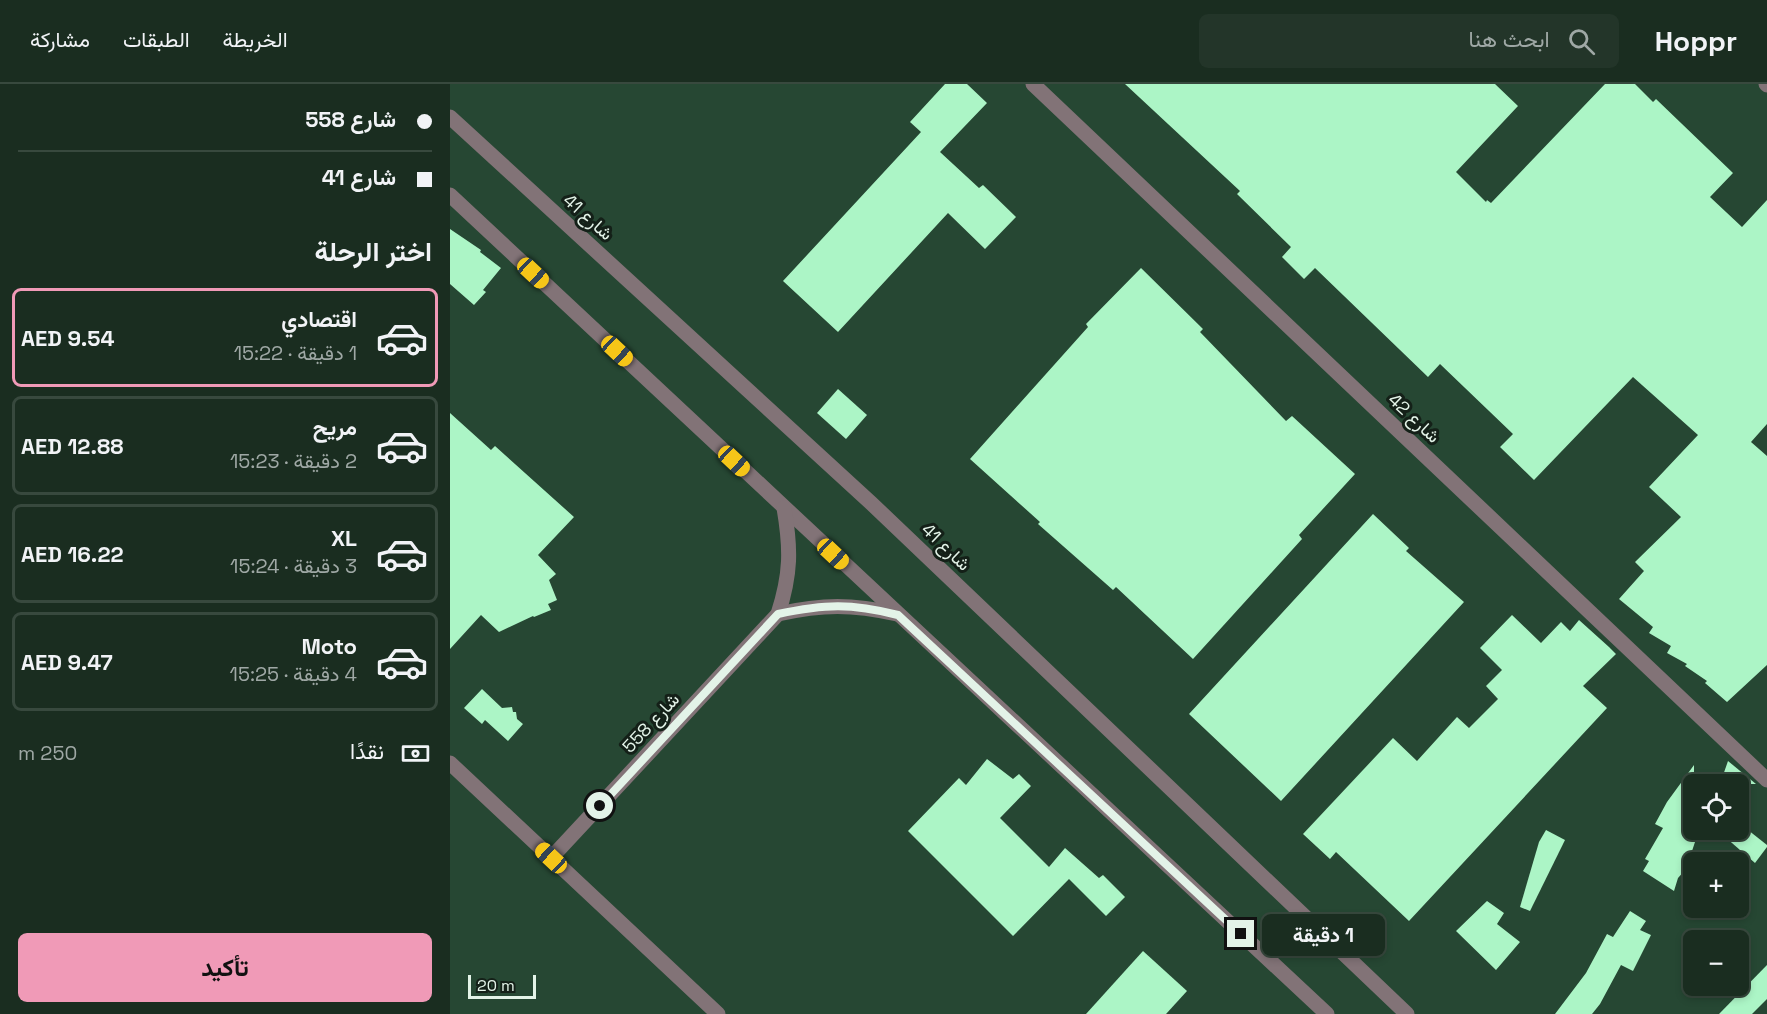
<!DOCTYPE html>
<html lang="ar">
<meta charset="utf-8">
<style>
:root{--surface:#1a2d20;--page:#233529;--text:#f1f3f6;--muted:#9fa8a5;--line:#38493e;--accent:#f09ab7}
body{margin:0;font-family:"Space Grotesk",Vazirmatn,sans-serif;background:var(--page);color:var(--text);direction:rtl;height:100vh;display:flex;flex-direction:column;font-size:22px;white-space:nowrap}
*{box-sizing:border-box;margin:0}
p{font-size:20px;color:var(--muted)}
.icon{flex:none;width:33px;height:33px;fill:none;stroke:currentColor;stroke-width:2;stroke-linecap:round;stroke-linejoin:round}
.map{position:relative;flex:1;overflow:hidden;direction:ltr}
.details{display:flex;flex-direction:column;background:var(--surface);width:450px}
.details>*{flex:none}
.top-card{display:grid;align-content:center;height:132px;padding:0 18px;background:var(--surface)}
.tools{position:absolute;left:1233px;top:690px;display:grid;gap:12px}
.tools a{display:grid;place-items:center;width:66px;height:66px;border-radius:9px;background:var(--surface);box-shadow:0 3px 9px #0003,0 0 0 2px var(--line);font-size:30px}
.scale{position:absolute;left:18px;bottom:15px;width:68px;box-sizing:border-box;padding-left:6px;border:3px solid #e3f3e8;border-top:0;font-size:16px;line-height:21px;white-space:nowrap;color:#e3f3e8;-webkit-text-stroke:4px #142018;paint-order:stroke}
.end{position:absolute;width:27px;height:27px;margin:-14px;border:8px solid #e3f3e8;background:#111;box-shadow:0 0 0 3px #111}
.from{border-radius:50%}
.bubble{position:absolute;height:42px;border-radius:9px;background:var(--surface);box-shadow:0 3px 9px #0003,0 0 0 2px var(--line);font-size:20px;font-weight:700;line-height:42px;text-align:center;direction:rtl}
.car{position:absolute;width:18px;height:36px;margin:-18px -9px;border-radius:8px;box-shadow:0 0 4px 2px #0007;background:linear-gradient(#f5c518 24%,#345 0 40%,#f5c518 0 76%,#345 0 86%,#f5c518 0)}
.top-card b{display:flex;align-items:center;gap:21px;height:57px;font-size:22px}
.top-card b+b{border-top:2px solid var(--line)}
.top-card i{width:15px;height:15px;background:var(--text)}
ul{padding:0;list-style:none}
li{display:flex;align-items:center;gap:18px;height:99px;margin:0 12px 9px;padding:0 6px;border:3px solid var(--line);border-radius:9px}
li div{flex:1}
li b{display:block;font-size:22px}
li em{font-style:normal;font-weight:700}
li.active{border-color:var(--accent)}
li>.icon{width:54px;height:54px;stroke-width:1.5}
h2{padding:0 18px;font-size:27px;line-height:72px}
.pay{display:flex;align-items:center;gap:15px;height:66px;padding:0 18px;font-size:22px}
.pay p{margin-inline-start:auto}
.action{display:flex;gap:12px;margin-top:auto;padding:12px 18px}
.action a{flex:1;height:69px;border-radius:9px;background:var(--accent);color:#111;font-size:24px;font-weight:700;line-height:69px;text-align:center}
header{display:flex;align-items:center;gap:36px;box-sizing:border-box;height:84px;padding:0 30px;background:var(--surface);border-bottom:2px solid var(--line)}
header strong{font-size:28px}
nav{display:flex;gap:33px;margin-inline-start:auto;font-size:21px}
.search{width:420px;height:54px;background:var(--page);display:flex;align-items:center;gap:15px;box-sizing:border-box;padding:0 21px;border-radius:9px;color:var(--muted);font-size:22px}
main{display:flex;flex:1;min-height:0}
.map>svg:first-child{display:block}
</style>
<header>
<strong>Hoppr</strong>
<div class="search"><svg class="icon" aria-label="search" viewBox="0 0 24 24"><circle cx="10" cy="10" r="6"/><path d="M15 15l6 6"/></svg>ابحث هنا</div>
<nav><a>الخريطة</a><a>الطبقات</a><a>مشاركة</a></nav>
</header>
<main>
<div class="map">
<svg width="1317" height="930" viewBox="0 0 1317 930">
<rect width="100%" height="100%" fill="#223c2b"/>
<!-- built -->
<path fill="#264733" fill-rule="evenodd" d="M0 0H1317V930H0ZM1244 700H1288V746H1244ZM1244 778H1288V824H1244ZM1244 856H1288V902H1244Z"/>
<!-- building -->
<g fill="#acf5c6">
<path d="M495 0H517L537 19 490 68 529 104 533 101 566 133 535 165 498 129 388 248 333 197 471 48 460 38Z"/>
<path d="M675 0H1045L1068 22 1006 88 1036 118 1037 116 1041 119 1155 0H1185L1203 18 1206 15 1283 89 1260 113 1292 143 1317 116V340L1301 358 1317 372V581L1277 618 1255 599 1257 597 1235 582 1237 580 1217 569 1221 562 1199 549 1203 543 1169 515 1194 487 1185 478 1231 433 1199 403 1248 351 1183 293 1084 396 1050 363 1063 350 990 280 978 293 865 184 854 195 832 173 841 163 787 110 790 107Z"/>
<path d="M0 145 31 166 30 168 51 184 33 206 36 208 24 221 0 200Z"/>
<path d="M691 184 753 245 750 248 836 337 842 332 905 390 849 451 852 455 743 575 666 503 663 506 588 440 590 438 520 375 638 243 636 240Z"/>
<path d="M388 305 417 331 396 355 367 329Z"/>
<path d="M0 329 41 366 45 362 124 433 88 471 106 490 99 496 107 516 98 520 101 526 84 533 83 532 49 548 31 531 0 565Z"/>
<path d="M923 430 959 464 956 467 1014 518 831 717 739 630Z"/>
<path d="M1062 531 1091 559 1111 538 1120 547 1129 536 1159 563 1166 570 1133 602 1157 624 959 837 886 768 880 775 853 750 943 654 967 677 1007 633 1019 644 1048 615 1036 602 1052 586 1030 564Z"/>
<path d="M32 605 52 624 62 623 63 628H66L67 635 73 640 58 657 35 636 32 640 14 624Z"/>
<path d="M537 675 563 695 569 690 581 702 550 734 599 783 615 764 649 794 653 791 675 813 656 832 619 795 563 852 458 747 509 694 516 701Z"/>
<path d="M1278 677 1306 700H1270Z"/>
<path d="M1244 681V725L1234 746H1249L1236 785 1228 794 1224 807 1193 787 1199 777 1195 775 1213 744 1205 740 1217 718Z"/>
<path d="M1096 746 1115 756 1080 827 1070 823 1089 758Z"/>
<path d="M1267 746H1298L1317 761V763L1305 779Z"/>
<path d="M1037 817 1054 829 1047 840 1070 858 1046 886 1006 847Z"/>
<path d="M1180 827 1196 837 1190 846 1201 851 1183 887 1171 881 1150 920 1142 930H1105L1136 889 1157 850 1163 853Z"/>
<path d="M693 867 737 907 716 930H636Z"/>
<path d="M1317 881V915L1302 930H1269Z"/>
</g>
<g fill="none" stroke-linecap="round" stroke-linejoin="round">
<!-- minor -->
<g stroke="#827377" stroke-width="15">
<path d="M583 0 1317 696"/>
<path d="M1316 0 1317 1"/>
<path d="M0 33 421 419 957 930"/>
<path d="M0 111 877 930"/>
<path d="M328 530C373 520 402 520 447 530"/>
<path d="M0 679 268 930"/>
<path d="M101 774 328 530C341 490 341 465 334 424"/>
</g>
</g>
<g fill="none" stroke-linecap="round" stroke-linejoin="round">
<!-- route -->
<path stroke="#e3f3e8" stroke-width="8" d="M150 722 328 530C375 520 401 519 448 531L791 850"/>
</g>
<g text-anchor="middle" stroke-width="6" stroke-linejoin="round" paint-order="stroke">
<!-- street labels -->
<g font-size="18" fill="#e3f3e8" stroke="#142018">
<text transform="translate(138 133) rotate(42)" y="6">شارع 41</text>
<text transform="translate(964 334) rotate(43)" y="6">شارع 42</text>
<text transform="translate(496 463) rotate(44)" y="6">شارع 41</text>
<text transform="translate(201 639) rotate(-47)" y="6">شارع 558</text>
</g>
</g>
</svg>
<div class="tools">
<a><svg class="icon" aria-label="locate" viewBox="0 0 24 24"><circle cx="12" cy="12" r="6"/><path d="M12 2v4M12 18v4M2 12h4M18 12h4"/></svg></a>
<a>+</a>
<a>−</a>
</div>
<div class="scale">20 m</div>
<i class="end from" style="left:150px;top:722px"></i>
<i class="end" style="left:791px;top:850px"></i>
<div class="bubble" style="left:812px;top:830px;width:123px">1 دقيقة</div>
<i class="car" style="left:83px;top:189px;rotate:133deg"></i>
<i class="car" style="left:167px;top:267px;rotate:133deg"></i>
<i class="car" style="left:284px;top:377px;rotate:133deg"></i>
<i class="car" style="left:383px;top:470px;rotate:133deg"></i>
<i class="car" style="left:101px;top:774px;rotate:313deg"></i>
</div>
<section class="details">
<div class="top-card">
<b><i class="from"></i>شارع 558</b>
<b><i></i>شارع 41</b>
</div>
<h2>اختر الرحلة</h2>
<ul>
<li class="active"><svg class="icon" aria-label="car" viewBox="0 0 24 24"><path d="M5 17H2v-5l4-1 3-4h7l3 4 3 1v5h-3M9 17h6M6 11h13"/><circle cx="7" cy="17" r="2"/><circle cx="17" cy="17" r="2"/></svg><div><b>اقتصادي</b><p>1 دقيقة · 15:22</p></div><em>AED 9.54</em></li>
<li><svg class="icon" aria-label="car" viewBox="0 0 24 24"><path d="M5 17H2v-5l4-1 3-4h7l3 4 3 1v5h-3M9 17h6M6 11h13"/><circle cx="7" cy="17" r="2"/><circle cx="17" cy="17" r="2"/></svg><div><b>مريح</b><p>2 دقيقة · 15:23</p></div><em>AED 12.88</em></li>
<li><svg class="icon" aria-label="car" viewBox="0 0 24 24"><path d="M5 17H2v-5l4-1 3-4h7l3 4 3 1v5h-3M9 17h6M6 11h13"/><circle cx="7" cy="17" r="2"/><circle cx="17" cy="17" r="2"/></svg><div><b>XL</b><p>3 دقيقة · 15:24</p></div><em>AED 16.22</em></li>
<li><svg class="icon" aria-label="car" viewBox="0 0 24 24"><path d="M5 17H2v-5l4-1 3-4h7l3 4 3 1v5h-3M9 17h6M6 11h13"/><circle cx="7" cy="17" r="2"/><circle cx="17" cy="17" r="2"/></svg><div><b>Moto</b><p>4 دقيقة · 15:25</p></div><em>AED 9.47</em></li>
</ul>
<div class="pay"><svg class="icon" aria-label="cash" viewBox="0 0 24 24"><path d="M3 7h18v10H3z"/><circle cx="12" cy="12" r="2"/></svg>نقدًا<p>250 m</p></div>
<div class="action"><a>تأكيد</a></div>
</section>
</main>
